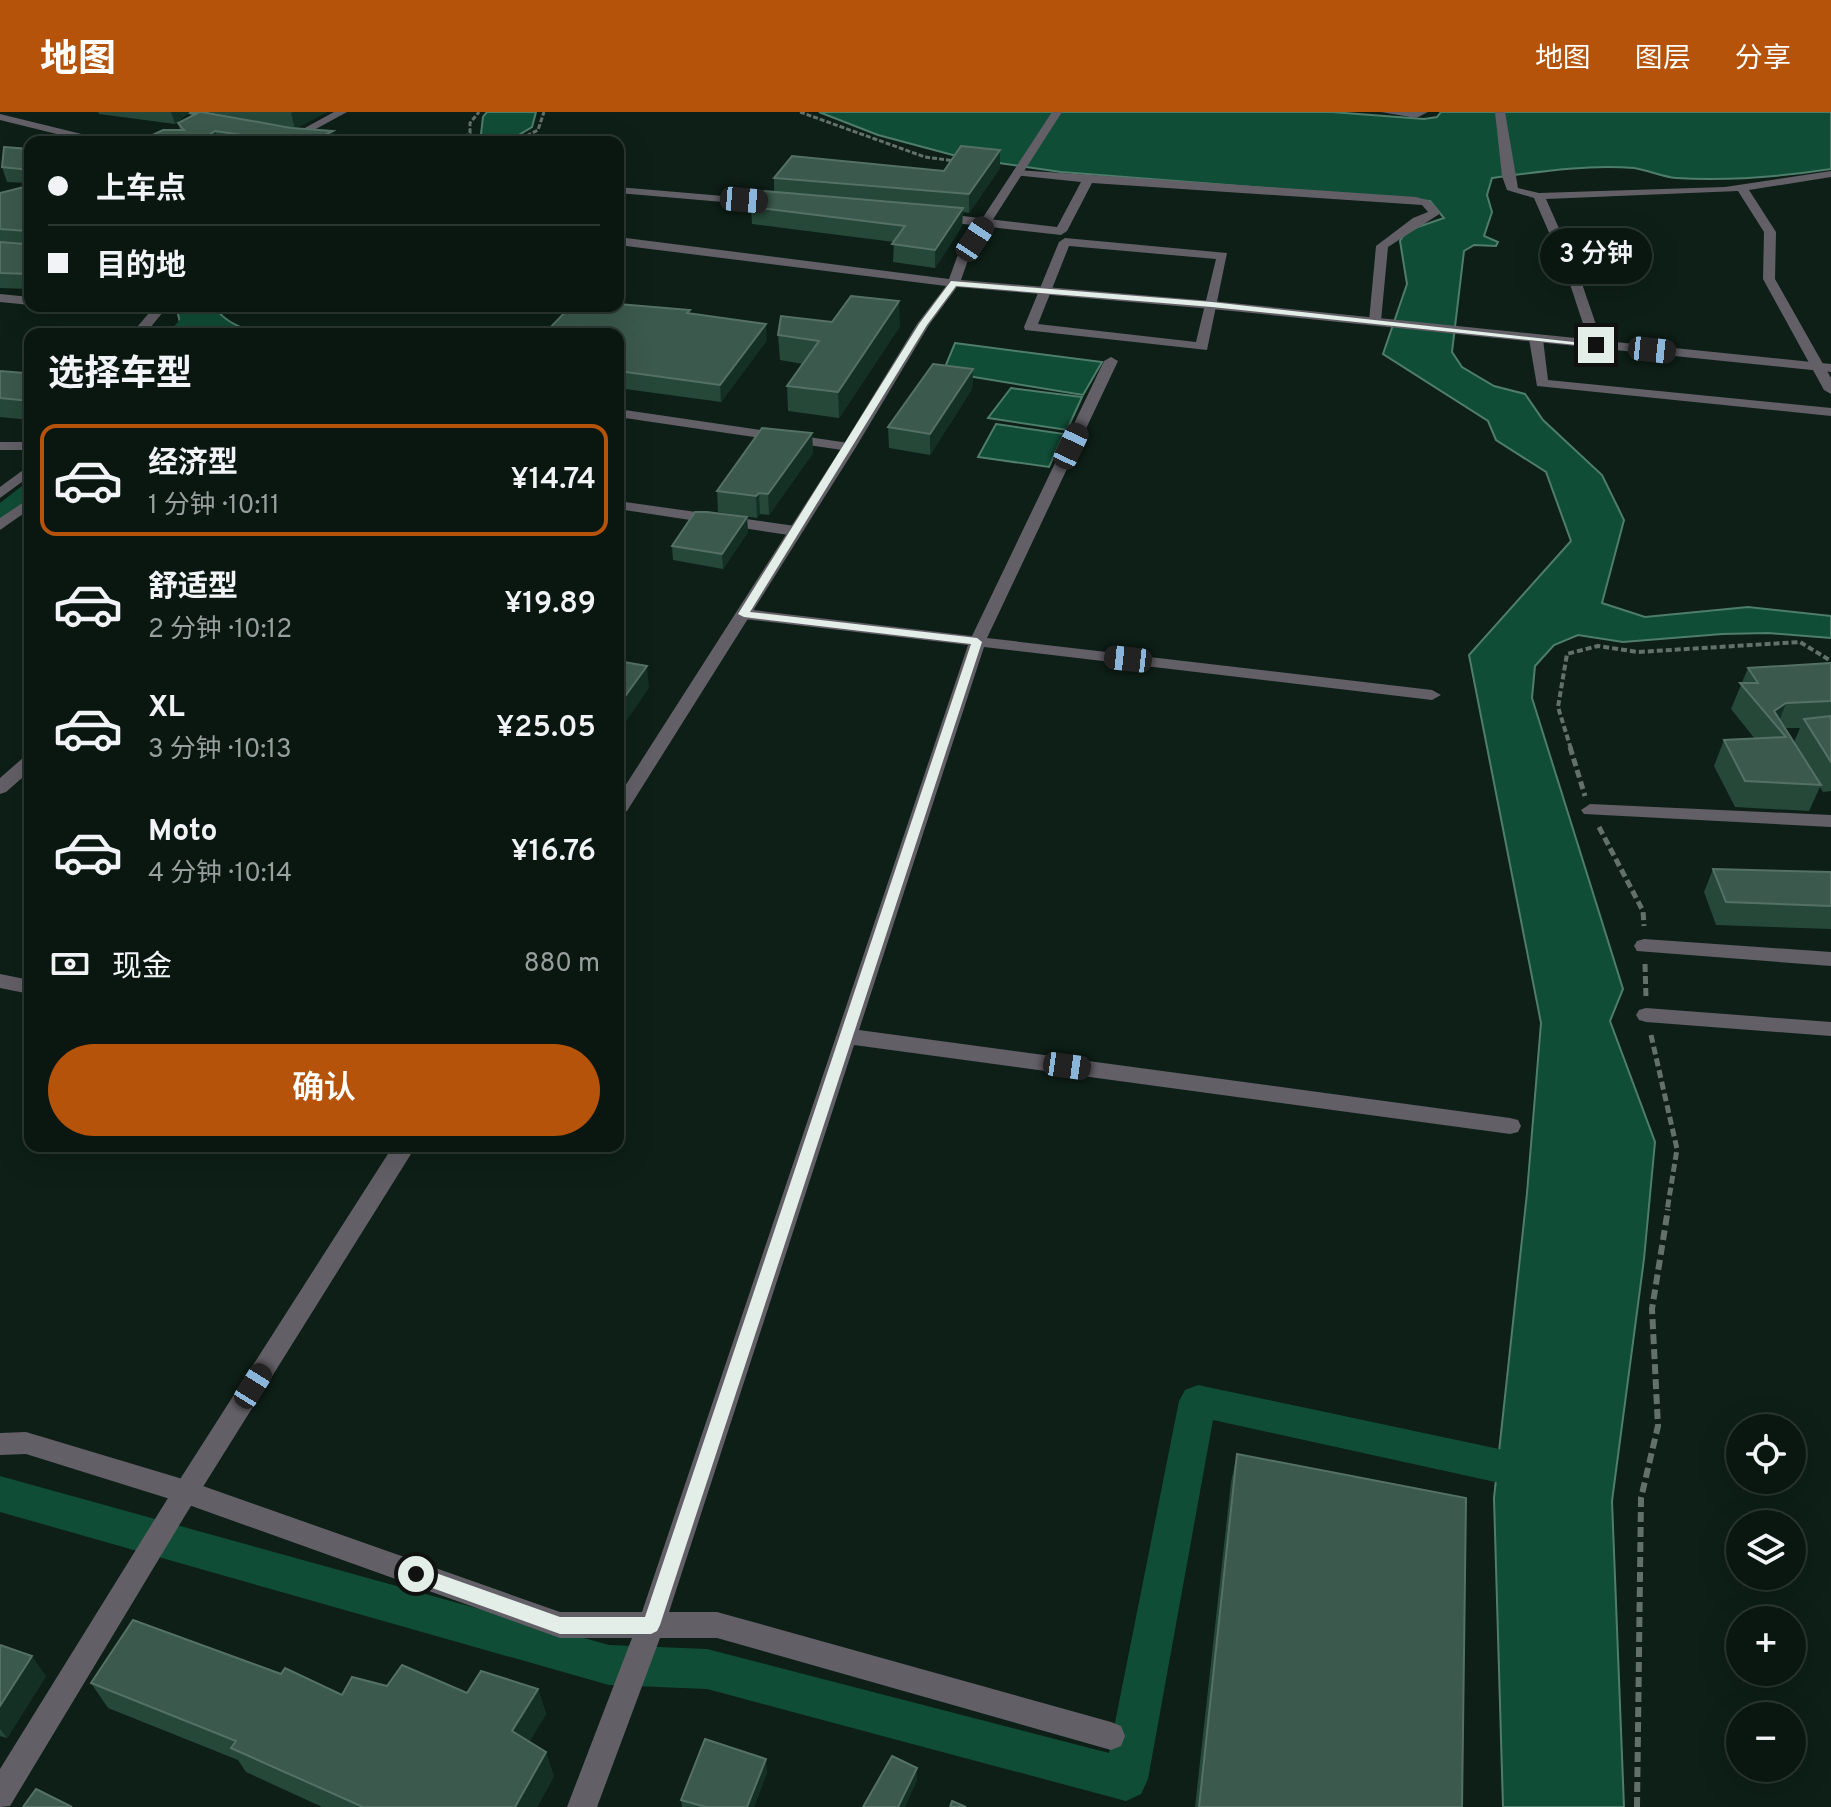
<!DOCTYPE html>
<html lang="zh">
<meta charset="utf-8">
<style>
:root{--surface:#0a1711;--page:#18241f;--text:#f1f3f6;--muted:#999f9f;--line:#2a3631;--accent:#b45309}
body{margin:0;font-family:Overpass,"Noto Sans SC",sans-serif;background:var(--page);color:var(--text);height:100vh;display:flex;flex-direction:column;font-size:30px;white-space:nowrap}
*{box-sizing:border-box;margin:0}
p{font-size:26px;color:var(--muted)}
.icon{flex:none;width:44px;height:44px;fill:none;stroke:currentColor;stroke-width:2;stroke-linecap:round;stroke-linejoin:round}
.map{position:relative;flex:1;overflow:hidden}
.details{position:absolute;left:24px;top:216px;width:600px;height:824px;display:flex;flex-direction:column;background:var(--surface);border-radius:16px;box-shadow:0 8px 32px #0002,0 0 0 2px var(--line)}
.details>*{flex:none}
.top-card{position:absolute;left:24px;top:24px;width:600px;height:176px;border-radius:16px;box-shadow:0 8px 32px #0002,0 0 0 2px var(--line);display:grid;align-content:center;height:176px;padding:0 24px;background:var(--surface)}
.controls{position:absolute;left:1726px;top:1302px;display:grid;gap:16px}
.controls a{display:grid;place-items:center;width:80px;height:80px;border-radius:50%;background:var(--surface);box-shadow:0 8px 32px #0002,0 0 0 2px var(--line);font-size:40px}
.end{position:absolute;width:36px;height:36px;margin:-18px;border:10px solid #e3eee9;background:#111;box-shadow:0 0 0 4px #111}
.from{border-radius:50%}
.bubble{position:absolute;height:56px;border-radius:28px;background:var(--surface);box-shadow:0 8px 32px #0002,0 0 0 2px var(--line);font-size:26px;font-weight:600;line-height:56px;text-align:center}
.car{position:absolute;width:24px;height:48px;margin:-24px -12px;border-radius:10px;box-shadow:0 0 6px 2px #0007;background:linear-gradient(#222 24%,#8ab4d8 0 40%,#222 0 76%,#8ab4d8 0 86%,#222 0)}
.top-card b{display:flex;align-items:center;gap:28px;height:76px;font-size:30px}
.top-card b+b{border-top:2px solid var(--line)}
.top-card i{width:20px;height:20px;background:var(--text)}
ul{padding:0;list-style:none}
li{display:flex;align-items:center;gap:24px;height:112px;margin:0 16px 12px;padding:0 8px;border:4px solid transparent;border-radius:16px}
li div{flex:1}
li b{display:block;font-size:30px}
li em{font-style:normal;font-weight:600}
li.active{border-color:var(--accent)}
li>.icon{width:72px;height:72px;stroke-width:1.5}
h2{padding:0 24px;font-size:36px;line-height:96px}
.pay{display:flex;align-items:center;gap:20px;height:88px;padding:0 24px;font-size:30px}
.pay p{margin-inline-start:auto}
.cta{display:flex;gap:16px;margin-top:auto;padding:16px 24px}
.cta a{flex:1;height:92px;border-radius:48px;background:var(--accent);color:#fff;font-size:32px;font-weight:600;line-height:92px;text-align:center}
header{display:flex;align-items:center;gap:48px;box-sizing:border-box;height:112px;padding:0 40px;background:var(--accent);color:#fff}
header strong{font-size:38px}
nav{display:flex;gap:44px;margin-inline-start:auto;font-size:28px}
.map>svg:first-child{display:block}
</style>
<header>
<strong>地图</strong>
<nav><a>地图</a><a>图层</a><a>分享</a></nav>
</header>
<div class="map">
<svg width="1831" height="1695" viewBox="0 0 1831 1695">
<rect width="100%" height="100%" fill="#0d1f17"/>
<!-- water -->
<g fill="#104d37" stroke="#4f7d6c" stroke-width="2">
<path d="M487 0H536L532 15 507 30H470L481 22 483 5Z"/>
<path d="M819 0H1332L1424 7 1437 5 1441 0H1831V57C1779 65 1729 69 1676 66 1662 65 1648 58 1634 56 1588 52 1537 60 1492 66L1487 83 1492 100 1484 124 1498 130 1496 134 1474 133 1464 139 1452 240 1462 255 1494 274 1525 282 1543 308 1602 363 1624 408 1602 491 1645 505 1748 495 1831 504V526L1768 521 1722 522 1623 530 1578 523 1554 533 1535 554 1532 586 1623 877 1610 909 1655 1030 1644 1147 1612 1389 1624 1695H1503L1494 1386 1527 1081 1541 911 1469 543 1571 429 1546 360 1496 328 1488 309 1383 242 1407 172 1400 129 1406 119 1444 106 1430 89 1061 60 964 46 878 23Z"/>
<path d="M187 194H220L216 197C226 211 247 219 264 222H207L181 215 178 202Z"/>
<path d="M955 231 1102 250 1083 283 943 260Z"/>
<path d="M1011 276 1082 285 1067 318 988 306Z"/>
<path d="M996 312 1064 322 1049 355 978 345Z"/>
</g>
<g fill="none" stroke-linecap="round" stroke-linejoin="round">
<!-- canal -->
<g fill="#104d37" fill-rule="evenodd">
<path d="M196 196 206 202 188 222H167L189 198Z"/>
<path d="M30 372V390L8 407 0 409V391L22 374Z"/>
<path d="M1198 1273 1536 1345 1550 1350 1555 1362 1550 1374 1536 1379 1213 1308 1148 1667 1141 1682 1126 1689 707 1577 609 1573 0 1400V1364L609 1533 707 1537 1109 1641 1179 1289 1185 1278Z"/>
</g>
<!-- path-far3 -->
<g stroke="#62726b" stroke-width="3" stroke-dasharray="5 2" stroke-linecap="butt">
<path d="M800 0 925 45 955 49"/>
<path d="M459 30 470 21V11L479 0"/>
<path d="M514 30 538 18 544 0"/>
</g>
<!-- path-far2 -->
<path stroke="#62726b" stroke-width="4" stroke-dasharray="6 3" stroke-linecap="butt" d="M1571 637 1558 595 1567 542 1598 534 1638 540 1800 530 1831 549"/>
<!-- path-far1 -->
<g stroke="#62726b" stroke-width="5" stroke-dasharray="8 4" stroke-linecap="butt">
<path d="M1570 635 1585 684"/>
<path d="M1599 715 1643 799 1644 814"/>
<path d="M1645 852 1646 886"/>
<path d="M1651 923 1677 1037 1667 1099"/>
</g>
<!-- path -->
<path stroke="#62726b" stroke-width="6" stroke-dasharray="10 5" stroke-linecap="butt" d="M1637 1695 1641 1386 1658 1314 1652 1197 1668 1097"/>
<!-- minor -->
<g fill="#635f67" fill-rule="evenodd">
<path d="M334 0H347L292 30H279Z"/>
<path d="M1381 0H1428L1416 6Z"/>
<path d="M1495 0H1505L1518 76 1539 81 1725 75 1831 59V65L1749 78 1776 120 1775 167 1831 266V282L1824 278 1763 167 1764 120 1738 79 1546 87 1577 157 1603 233 1591 236 1565 157 1534 86 1507 78 1502 64Z"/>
<path d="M0 2 106 28 107 30H89L0 8Z"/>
<path d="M1017 58 1416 85 1430 89 1441 101 1388 135 1381 209 1375 213 1369 209 1376 134 1413 106 1428 100 1422 93 1092 71 1067 119 1061 123 937 109 931 105 937 101 1057 115 1081 70 1013 63V59Z"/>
<path d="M618 75 781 89 787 92 781 95 618 81Z"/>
<path d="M1065 126 1227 141 1207 238 1025 218 1024 215 1059 130ZM1069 134 1216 147 1196 230 1038 212Z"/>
<path d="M0 182 30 185V193L0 190Z"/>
<path d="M155 194H168L145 222H131Z"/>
<path d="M1536 223 1543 227 1548 268 1831 296V304L1537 274 1529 227Z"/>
<path d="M1111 245 1118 249 987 526 1432 578 1441 583 1432 588 984 535 859 918 1510 1006 1518 1008 1521 1014 1518 1020 1510 1022 854 933 669 1500H717L1111 1610 1121 1614 1125 1624 1121 1634 1111 1638 717 1526H660L597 1695H567L632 1526H560L186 1392 26 1342 0 1343V1321L26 1320 186 1368 560 1500H642L968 533 744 507 736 502 744 497 972 524 1104 249Z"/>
<path d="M618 297 849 331 856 335 849 339 618 305Z"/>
<rect x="0" y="330" width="30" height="8"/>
<path d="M30 353V364L0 386V375Z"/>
<path d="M30 386V397L0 418V406Z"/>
<path d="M618 389 795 414 803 419 795 424 618 397Z"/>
<path d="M30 643V659L6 680 0 682V666L24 645Z"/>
<path d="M1590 692 1831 703V715L1584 702 1581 698Z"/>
<path d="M1644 827 1831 840V854L1637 839 1634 834 1637 829Z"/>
<path d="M0 862 30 868V882L0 876Z"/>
<path d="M1646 896 1831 910V924L1646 910 1639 908 1636 903 1639 898Z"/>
</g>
<!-- tertiary -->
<g fill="#635f67" fill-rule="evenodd">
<path d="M1052 0H1062L969 145 961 168 1212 189 1831 252V260L1212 197 957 175 929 213 856 335 627 699 618 705V685L842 335 917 212 946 174 618 133V125L949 167 957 145Z"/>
<path d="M393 1034H416L186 1402 10 1694 0 1695V1657L168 1386Z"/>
</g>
</g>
<!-- wall -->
<g fill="#264839" fill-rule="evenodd">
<path d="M98 0H189L175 12 99 2Z"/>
<path d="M208 0H327L296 16 335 30H138L180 18 178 11 191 5 190 1 274 13Z"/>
<path d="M30 37V177L0 176V81L28 74 27 71 7 70 2 55Z"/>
<path d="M1000 56 969 101 963 100 962 114 935 156 893 150 894 130 752 112 751 95 774 80V66Z"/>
<path d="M690 201 767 228 721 290 618 276V222Z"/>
<path d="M832 210 900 214 839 306 788 299 787 274 803 252 780 248 778 223Z"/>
<path d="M30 257V308L0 305V259L25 261Z"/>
<path d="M973 257 972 277 930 343 889 336 888 315Z"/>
<path d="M812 321 813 341 769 403 760 402 757 406 718 400 717 379Z"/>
<path d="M747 405 748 420 723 457 673 448 672 434Z"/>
<path d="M1831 551V679L1823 680 1820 675 1809 699 1735 695 1714 654 1724 628 1755 627 1731 597 1748 556ZM1785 616H1800L1794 630Z"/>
<path d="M1713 757 1831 760V817L1716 813 1704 780Z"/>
<path d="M1237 1342 1462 1695H1195L1231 1370Z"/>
<path d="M0 1533 46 1564 7 1626 0 1624Z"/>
<path d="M281 1562 342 1583 387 1574 467 1581 538 1577 546 1602 529 1630 554 1664 537 1695H322L246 1660 238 1648 108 1596 91 1571Z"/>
<path d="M767 1660 754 1695H682L681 1688Z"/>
</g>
<!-- shaded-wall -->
<g fill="#143024">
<path d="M171 0H189L175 12Z"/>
<path d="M294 0H327L295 17 291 1Z"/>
<path d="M215 19 218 30H199Z"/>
<path d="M333 19 335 30H311Z"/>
<path d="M1000 38V56L969 101V82Z"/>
<path d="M963 96 962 114 935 156V138Z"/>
<path d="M899 189 900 214 839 306 838 280Z"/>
<path d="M766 212 767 228 721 290 720 273Z"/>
<path d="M973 257 972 277 930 343V322Z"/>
<path d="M812 321 813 341 769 403 768 382Z"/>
<path d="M759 381 760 402 757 406 756 384Z"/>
<path d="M747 405 748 420 723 457 722 442Z"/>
<path d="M647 554 649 576 618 621V594Z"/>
<path d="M1786 591 1777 615 1774 599Z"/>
<path d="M32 1544 46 1564 7 1626 0 1617V1594Z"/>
<path d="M538 1577 546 1602 521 1644 512 1619Z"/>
<path d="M546 1640 554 1664 537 1695H515Z"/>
<path d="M766 1647 767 1660 754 1695H747Z"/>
<path d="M917 1656V1669L905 1695H898Z"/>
</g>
<!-- building -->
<g fill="#3b594c" stroke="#557165" stroke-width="2">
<path d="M191 0H202L291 16 333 19 311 30H291L215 19 199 30H138L163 18H184L178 11 196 2 190 1Z"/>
<path d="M961 34 1000 38 969 82 774 66 792 44 944 59Z"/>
<path d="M4 35 30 37V58L2 55Z"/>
<path d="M30 59V162L0 161V130L25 132 28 129 27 119 0 117V81L28 74V66L24 63Z"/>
<path d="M764 79 963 96 935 138 892 132 905 114 751 95Z"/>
<path d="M851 184 899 189 838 280 787 274 819 229 778 223 781 204 832 210Z"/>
<path d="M618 192 690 198 687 201 766 212 720 273 618 259V222H544L571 194H618Z"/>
<path d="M933 252 973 257 930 322 888 315Z"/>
<path d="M30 257V289L0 286V259L25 261Z"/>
<path d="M762 316 812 321 768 382 759 381 756 384 717 379Z"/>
<path d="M695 400H707L747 405 722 442 672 434Z"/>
<path d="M618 549 647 554 618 594Z"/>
<path d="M1831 551V589L1786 591 1774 599 1821 673 1745 669 1724 628 1786 625 1740 571H1758L1748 556Z"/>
<path d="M1831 604V650L1804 607Z"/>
<path d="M1713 757 1831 760V794L1726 790Z"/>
<path d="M1237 1342 1466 1386 1462 1695H1199Z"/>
<path d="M133 1508 281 1562 285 1556 342 1583 352 1565 387 1574 402 1553 467 1581 481 1559 538 1577 512 1619 546 1640 515 1695H363L231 1636 236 1629 91 1571Z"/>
<path d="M0 1533 32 1544 0 1594Z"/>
<path d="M705 1627 766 1647 747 1695H706L681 1688Z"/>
<path d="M892 1644 917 1656 898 1695H863Z"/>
<path d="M36 1677 72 1695H23Z"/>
<path d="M952 1689 966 1695H950Z"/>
</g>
<!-- route -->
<path fill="#e3eee9" d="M951 169 1212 190 1601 233 1596 235 1212 195 956 174 927 213 750 500 977 526 982 530 660 1513 657 1519 651 1522H560L410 1468 407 1462 410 1456 416 1454 560 1505H645L971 532 744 505 738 502 919 212Z"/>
</svg>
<div class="controls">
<a><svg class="icon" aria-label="locate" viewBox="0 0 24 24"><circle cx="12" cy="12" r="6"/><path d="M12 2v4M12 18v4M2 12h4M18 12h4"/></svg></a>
<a><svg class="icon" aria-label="layers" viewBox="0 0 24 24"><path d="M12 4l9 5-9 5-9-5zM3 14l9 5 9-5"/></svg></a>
<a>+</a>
<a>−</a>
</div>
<i class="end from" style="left:416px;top:1462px"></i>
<i class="end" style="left:1596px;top:233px"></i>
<div class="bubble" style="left:1540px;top:116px;width:112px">3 分钟</div>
<i class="car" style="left:744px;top:88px;rotate:95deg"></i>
<i class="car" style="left:975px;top:127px;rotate:33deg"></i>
<i class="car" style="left:1652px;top:238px;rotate:96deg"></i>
<i class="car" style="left:1071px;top:334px;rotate:25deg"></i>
<i class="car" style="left:1128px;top:547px;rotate:276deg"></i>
<i class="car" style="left:1067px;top:954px;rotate:98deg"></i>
<i class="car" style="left:253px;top:1274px;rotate:32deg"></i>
<div class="top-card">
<b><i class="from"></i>上车点</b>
<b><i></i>目的地</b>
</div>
<section class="details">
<h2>选择车型</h2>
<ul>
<li class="active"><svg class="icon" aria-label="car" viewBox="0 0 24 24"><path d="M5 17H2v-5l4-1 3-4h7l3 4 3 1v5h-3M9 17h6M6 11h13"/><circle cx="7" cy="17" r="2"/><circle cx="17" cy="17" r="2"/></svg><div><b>经济型</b><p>1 分钟 · 10:11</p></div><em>¥14.74</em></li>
<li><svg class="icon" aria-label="car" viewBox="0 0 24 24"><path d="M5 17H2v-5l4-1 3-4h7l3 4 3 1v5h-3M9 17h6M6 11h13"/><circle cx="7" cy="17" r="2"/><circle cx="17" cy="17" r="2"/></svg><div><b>舒适型</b><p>2 分钟 · 10:12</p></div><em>¥19.89</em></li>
<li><svg class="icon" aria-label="car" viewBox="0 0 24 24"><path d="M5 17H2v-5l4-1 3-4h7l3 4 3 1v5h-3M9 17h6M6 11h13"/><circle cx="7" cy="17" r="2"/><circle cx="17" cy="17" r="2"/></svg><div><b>XL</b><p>3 分钟 · 10:13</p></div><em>¥25.05</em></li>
<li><svg class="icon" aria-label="car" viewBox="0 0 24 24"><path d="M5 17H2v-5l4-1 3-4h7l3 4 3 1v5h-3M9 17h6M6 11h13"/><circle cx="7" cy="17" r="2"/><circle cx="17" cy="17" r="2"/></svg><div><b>Moto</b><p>4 分钟 · 10:14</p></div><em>¥16.76</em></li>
</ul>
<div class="pay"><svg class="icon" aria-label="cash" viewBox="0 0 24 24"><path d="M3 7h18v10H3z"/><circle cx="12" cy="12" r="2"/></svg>现金<p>880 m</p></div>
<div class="cta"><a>确认</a></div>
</section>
</div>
